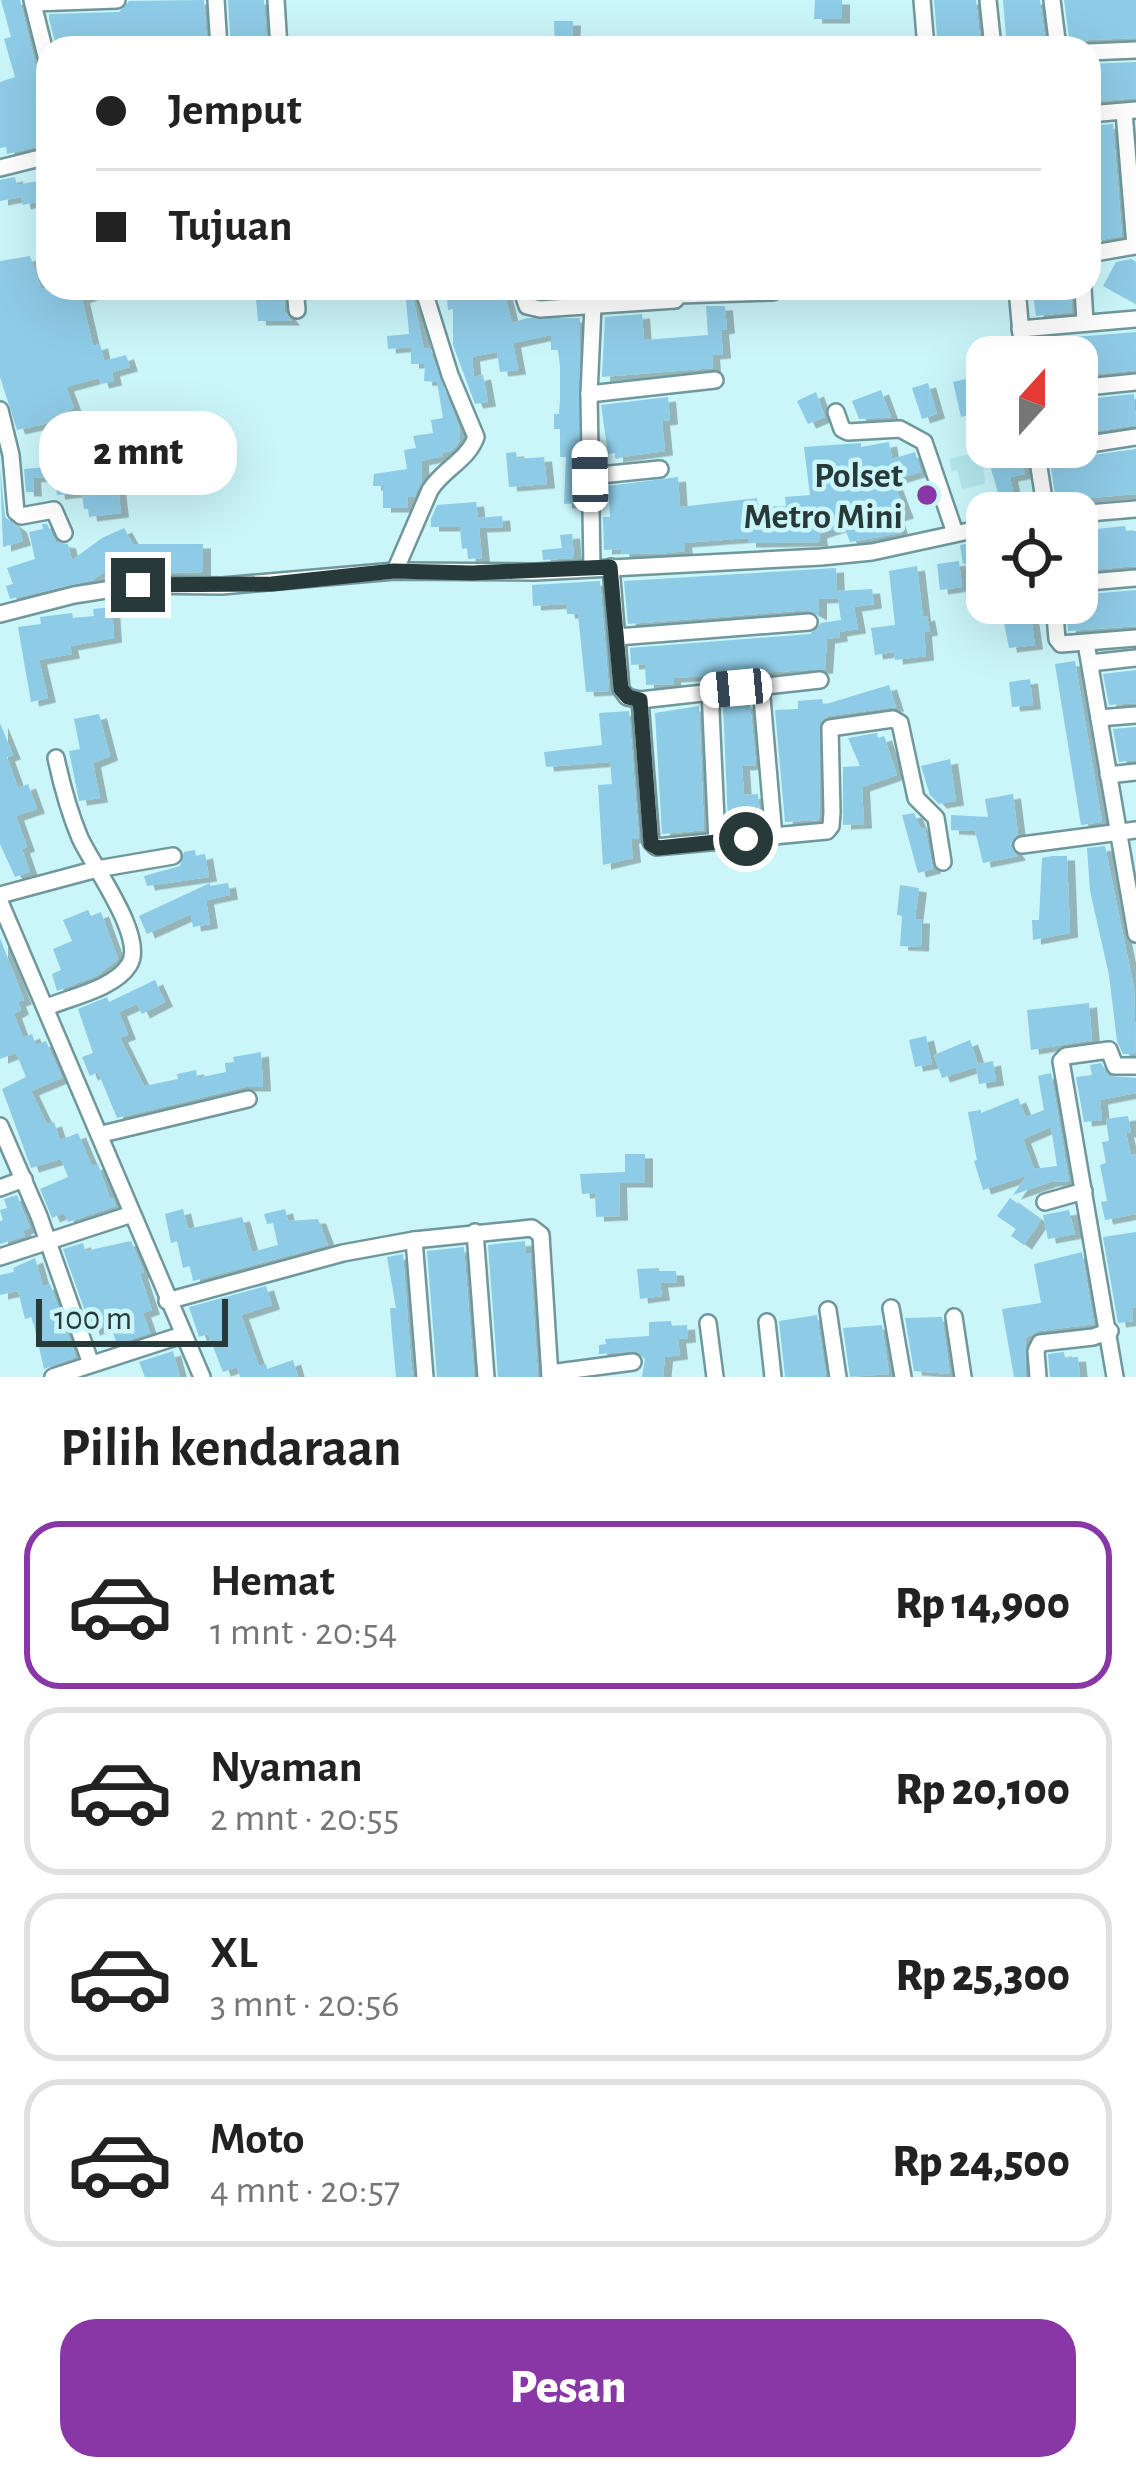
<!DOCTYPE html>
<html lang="id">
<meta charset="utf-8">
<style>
:root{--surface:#fff;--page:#f6f6f6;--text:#222;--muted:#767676;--line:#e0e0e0;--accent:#8937a7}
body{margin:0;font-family:"Alegreya Sans",sans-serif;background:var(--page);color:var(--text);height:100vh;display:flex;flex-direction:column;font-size:45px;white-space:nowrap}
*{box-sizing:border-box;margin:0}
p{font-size:39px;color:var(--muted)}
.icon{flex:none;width:66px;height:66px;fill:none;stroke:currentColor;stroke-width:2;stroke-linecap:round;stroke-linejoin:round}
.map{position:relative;height:1377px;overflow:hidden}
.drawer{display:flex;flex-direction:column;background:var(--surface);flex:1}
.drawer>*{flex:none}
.banner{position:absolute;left:36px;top:36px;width:1065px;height:264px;border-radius:36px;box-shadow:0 12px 48px #0002;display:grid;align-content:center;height:264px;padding:0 60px;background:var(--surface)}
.needle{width:78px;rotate:21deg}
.fabs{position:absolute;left:966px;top:336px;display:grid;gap:24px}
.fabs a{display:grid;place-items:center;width:132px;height:132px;border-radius:24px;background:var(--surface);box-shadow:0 12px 48px #0002;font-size:60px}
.scale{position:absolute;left:36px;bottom:30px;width:192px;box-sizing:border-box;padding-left:12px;border:6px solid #28393a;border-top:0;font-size:33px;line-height:42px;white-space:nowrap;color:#28393a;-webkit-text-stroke:9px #caf5f9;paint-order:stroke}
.end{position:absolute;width:54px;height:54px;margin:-27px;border:15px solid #28393a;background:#fff;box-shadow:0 0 0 6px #fff}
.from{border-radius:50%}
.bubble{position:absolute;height:84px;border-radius:36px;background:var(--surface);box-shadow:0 12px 48px #0002;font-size:39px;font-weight:800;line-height:84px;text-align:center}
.car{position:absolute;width:36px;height:72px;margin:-36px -18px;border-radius:15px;box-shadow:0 0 9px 3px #0007;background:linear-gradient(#fff 24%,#345 0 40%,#fff 0 76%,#345 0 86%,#fff 0)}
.banner b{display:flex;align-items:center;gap:42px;height:114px;font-size:45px}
.banner b+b{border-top:3px solid var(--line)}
.banner i{width:30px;height:30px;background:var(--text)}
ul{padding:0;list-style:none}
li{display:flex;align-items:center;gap:36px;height:168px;margin:0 24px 18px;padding:0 36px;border:6px solid var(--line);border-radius:36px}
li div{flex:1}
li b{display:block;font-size:45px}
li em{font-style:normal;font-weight:800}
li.selected{border-color:var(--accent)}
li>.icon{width:108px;height:108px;stroke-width:1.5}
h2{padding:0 60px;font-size:54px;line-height:144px}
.cta{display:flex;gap:24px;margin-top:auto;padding:24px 60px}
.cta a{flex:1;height:138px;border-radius:36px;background:var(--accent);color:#fff;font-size:48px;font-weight:800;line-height:138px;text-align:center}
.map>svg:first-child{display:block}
</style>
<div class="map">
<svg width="1136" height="1377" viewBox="0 0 1136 1377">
<defs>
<filter id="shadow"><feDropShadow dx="8" dy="4.5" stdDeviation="0" flood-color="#0004"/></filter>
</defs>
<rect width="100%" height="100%" fill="#caf5f9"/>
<!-- built -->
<path fill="#b5e8ee" d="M982 451 985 484 962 489 957 470 952 471 949 459Z"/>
<!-- building -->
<g fill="#8ecbe6" fill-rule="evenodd" filter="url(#shadow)">
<path d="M1 0H20L36 67 44 75 48 92V144L7 154 6 147 0 148V82L15 77 4 39 11 37Z"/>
<path d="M204 0 207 44 77 48V40L55 42 49 19V14L119 12 129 1Z"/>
<path d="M228 0H264L267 48H231Z"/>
<path d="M815 0H842V19H814Z"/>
<path d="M934 0H976L981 48H938Z"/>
<path d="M1003 0H1040L1046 48H1007Z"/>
<path d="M1064 0H1136V38L1088 40 1070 45Z"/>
<path d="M554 21H573L572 48H555Z"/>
<path d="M1136 62V98L1089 102V64Z"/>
<path d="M1113 124 1122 236 1095 241 1089 213V126Z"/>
<path d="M48 168V205L40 201 23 205 21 197 0 201V180L15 177 17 185 43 180 40 170Z"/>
<path d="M30 256 41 288H109L82 299 93 346 100 344 104 361 126 355 130 367 112 372 114 381 101 384 99 378 66 387 74 408 52 417 53 422 17 430 0 377V261Z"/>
<path d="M1131 259 1136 262V304L1103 286 1116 262Z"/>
<path d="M255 288H283L285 312 292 321H258Z"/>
<path d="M405 288H411L424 349 429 348 459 427 460 441 451 451 442 453 443 456 421 461 422 481 414 497H408L407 508H383V486H373L374 474 407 469 404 450 416 448 413 436 433 433 431 420 443 418 437 382 424 381 425 364H411V347L388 349 387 336 409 334Z"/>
<path d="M446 288H503L512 323 527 318H580L579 503 564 504 566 457H560V429H554V414H559L560 399V366L558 350H551V335L513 343 518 370 500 372 497 352 472 357 474 377 483 375 488 402 475 404 453 345V309L448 310Z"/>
<path d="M1032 288H1071L1072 312 1036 316Z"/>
<path d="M706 306H725L727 329 721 330 723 354 712 355 713 368 602 377 605 317 642 314 644 340 708 335Z"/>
<path d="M1136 332V370L1077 376V357H1039L1037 340Z"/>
<path d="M974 377 982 412 961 417 953 382Z"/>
<path d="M928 383 937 414 922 419 912 388Z"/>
<path d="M881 390 891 417 859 419 852 401Z"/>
<path d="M816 392 825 417 808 424 797 401Z"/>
<path d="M1134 394 1136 425 1077 434V400Z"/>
<path d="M668 397 670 420 662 421 665 451 615 458V453L608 454 601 405Z"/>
<path d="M889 442 892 459 915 452 921 472 893 480 906 514 896 517 901 533 850 542 844 526 819 534 820 542 748 543V538L684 543 685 551 668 553 622 554 621 549 604 550 603 517H610L608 486 678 477 680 507 757 498 758 507 786 506 785 497 810 495 804 447 861 443V447Z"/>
<path d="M1019 447 1025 474 1010 477 1017 510 1004 513 986 452Z"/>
<path d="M1136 449V494L1056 501 1050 461Z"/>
<path d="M63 451 64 461 72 460 76 493 57 495 55 476 33 478 34 492H26L24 469 48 467 46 453Z"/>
<path d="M516 452 517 459 544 457 547 484 509 487 506 453Z"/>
<path d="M0 467 5 517 19 528 23 541 3 547Z"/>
<path d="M118 488 121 513 89 517 88 509H84L82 495Z"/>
<path d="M476 502 478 518 502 516 503 527 479 528 482 558 468 559 467 548 462 549 460 527H431V519L437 505Z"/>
<path d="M42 524H47L56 542 68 544 72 560 102 538 124 528 133 544H203V572L144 573V553L122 564 120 560 93 580 10 599 6 586 13 584 7 568 35 559 29 532 43 529Z"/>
<path d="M1125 526 1126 531H1136V566L1077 571V531Z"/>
<path d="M572 534 574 558 543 560 542 550 562 548 560 535Z"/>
<path d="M987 540V560L963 564 960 545Z"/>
<path d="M959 561 962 587 940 590 937 564Z"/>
<path d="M917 566 923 617 927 616 930 631 924 632 926 656 895 660 894 652 875 655 871 628 895 625 889 571Z"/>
<path d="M836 568 837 591 872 589 874 604 854 607 858 629 839 632 840 637 827 639 825 669 673 678 674 684 646 685 645 664 631 665 630 648 810 634 821 623 841 620 837 592 838 598 819 599V616L808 610 628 624 624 581Z"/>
<path d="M600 581 609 691 586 692 578 614H567L566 604 533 606 532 585Z"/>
<path d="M1136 590V626L1068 631 1066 603H1077V595Z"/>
<path d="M1005 603H1029L1035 645 1009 648 1002 613 1007 612Z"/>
<path d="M112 607 114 638 70 646 72 654 39 660 48 698 31 702 18 627 41 624 40 617 72 613 73 618 94 616 93 609Z"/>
<path d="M1075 661 1102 822 1081 825 1055 664Z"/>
<path d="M1136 670V703L1109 705 1103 674Z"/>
<path d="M1030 679 1033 705 1012 707 1009 682Z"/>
<path d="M889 685 896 707 828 716 820 722 819 820 785 822 775 710 798 709V701L822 699 823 705Z"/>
<path d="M750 703 756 765 742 766 744 795 758 794 761 825H745V820L728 821 723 705Z"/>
<path d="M699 706 704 830 662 834 655 713Z"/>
<path d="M629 711 639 839H631L633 858 603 865 598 785 612 784 610 762 546 767 544 752 602 745 599 713Z"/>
<path d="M99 714 110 756 93 763 100 798 79 801 69 751 80 749 74 719Z"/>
<path d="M0 723 13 755 7 757 18 788 28 784 37 809 16 816 27 847 22 849 30 872 15 877 0 844Z"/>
<path d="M1136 727V760L1119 762 1113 729Z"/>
<path d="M877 733 878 738 884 736 897 775 862 787 864 824 843 825V767L860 766 848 738Z"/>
<path d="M950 759 956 801 939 804 930 795 921 766Z"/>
<path d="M1013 794 1018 834 1010 845 1018 856 983 863 975 831 951 830V815L988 817 985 799Z"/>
<path d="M914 813 921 829 925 828 933 869 918 873 902 815Z"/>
<path d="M1105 846 1134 988 1136 1054H1123L1117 1041 1109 975 1090 891 1087 848Z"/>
<path d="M195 850 196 856 205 854 209 877 147 886 144 876 180 866 184 852Z"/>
<path d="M1053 856H1067L1070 933 1033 940 1032 920H1039L1042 858Z"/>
<path d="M210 883V886L228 883 230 895 206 900 210 924 193 927 191 914 147 934 139 916Z"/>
<path d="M900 885 919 888 915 919H922L921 947 900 946 902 916 897 915Z"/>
<path d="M88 910 91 916 101 912 118 959 98 975 57 991 52 974 61 970 53 949 72 941 63 920Z"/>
<path d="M0 938 24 1000 18 1002 21 1010 14 1014 23 1038 32 1034 36 1045 46 1041 62 1078 31 1091 47 1124 54 1122 60 1140 78 1133 92 1166 98 1164 110 1199 113 1198 116 1206 68 1222 64 1213 52 1218 40 1189 68 1177 61 1159 31 1168 2 1089 26 1077 16 1053 0 1059Z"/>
<path d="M155 980 165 1002 142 1014 137 1004 119 1012 128 1035 120 1038 144 1086 178 1079 177 1074 196 1070 197 1078 226 1072 225 1063 234 1062 233 1057 261 1052 263 1087H245L117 1118 98 1072 90 1076 82 1057 93 1053 78 1009 107 997 109 1002Z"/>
<path d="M1089 1003 1092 1040 1031 1050 1027 1010Z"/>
<path d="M926 1036 932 1064 915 1067 909 1040Z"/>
<path d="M970 1040 978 1064 993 1061 996 1081 979 1084 976 1067 942 1078 934 1055Z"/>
<path d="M1101 1063 1109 1076 1136 1078V1093L1100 1100 1102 1120 1084 1122 1076 1077 1092 1075 1090 1065Z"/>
<path d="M1051 1073 1069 1181 1050 1182 1013 1195 1026 1176 983 1190 974 1161 977 1160 968 1112 981 1110V1113L1018 1098 1026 1117 1044 1110 1038 1076ZM1051 1127 1057 1166 1034 1169 1023 1139Z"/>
<path d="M1128 1116 1131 1133H1126L1131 1155 1136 1154V1214L1105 1220 1101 1202 1107 1201 1100 1165 1106 1163 1102 1142 1109 1141 1106 1119Z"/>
<path d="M625 1154H645V1183H619L620 1216 596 1217 595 1193 582 1194 580 1174 625 1172Z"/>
<path d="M17 1195 30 1228 23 1230 25 1236 0 1244V1221L3 1220 0 1210 7 1208 4 1199Z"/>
<path d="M1010 1198 1041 1220 1024 1245 1011 1236 1016 1229 997 1216Z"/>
<path d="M183 1209 188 1229 242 1217 252 1252 278 1245 273 1223 267 1224 264 1214 285 1209 288 1221 318 1219 328 1245 193 1281 190 1266 183 1268 177 1241 171 1243 165 1214Z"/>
<path d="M1069 1210 1075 1234 1048 1239 1043 1215Z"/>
<path d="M1136 1232V1308H1132L1133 1321 1118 1323 1103 1237Z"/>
<path d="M131 1241 144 1272 140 1274 152 1310 143 1313 150 1333 117 1344 110 1325 92 1331 63 1249 83 1243 85 1251Z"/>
<path d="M525 1241 526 1253H530L538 1377H498L488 1245Z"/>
<path d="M464 1247 474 1377H437L427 1251Z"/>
<path d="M1082 1252 1094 1324 1039 1331 1025 1338 1026 1377H1014L1002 1309 1041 1303 1034 1264Z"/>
<path d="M403 1254 411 1362 413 1377H396L391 1322 390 1308H396L387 1257Z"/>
<path d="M35 1258 43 1286 50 1284 76 1357 44 1369 32 1317 25 1319 18 1291 0 1295V1275L14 1272 13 1268Z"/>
<path d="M659 1268V1271H676L677 1282 660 1283 662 1296 640 1299 637 1269Z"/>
<path d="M266 1286 272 1305 241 1315 259 1366 266 1364 267 1369 293 1360 298 1377H240L237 1367 223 1372 208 1334 199 1337 189 1307Z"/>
<path d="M817 1315 826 1377H785L779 1321Z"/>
<path d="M942 1317 950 1374 914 1371 905 1318Z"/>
<path d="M671 1321 672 1326 687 1325 688 1338 678 1339 680 1355 665 1357 663 1377H642L645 1359 636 1351 599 1354V1345L606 1344 605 1339 649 1336V1322Z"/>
<path d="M882 1325 889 1374 850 1377 843 1328Z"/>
<path d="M173 1351 180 1377H145L139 1362Z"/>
<path d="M1064 1352 1065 1358 1078 1357 1080 1377H1050L1048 1354Z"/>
</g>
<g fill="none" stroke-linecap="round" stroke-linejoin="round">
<!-- minor casing -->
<g stroke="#70989c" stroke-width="20">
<g id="minor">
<path d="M32 0 48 64"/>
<path d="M216 0 219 48"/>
<path d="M276 0 279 48"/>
<path d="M922 0 926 48"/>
<path d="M988 0 993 48"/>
<path d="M1052 0 1058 48"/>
<path d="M33 3 117 0"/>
<path d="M1089 52 1136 50"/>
<path d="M1089 114 1136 110"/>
<path d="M0 168 48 156"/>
<path d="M1089 254 1135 246 1124 112"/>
<path d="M295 288 297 310"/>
<path d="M521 288 527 306 540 309 675 300 679 295 773 292"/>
<path d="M1017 288 1023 357"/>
<path d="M1083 288 1085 322"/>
<path d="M1020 329 1136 319"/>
<path d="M1077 388 1136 382"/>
<path d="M589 394 715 380"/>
<path d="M0 410 11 455 16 512 21 516 54 510 64 533"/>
<path d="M836 412 842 429 848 432 900 429 924 442 955 533"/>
<path d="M1077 446 1136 437"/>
<path d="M1036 447 1046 513"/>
<path d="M1036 451 1068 447"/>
<path d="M590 476 660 469"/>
<path d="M1077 514 1136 509"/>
<path d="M592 567 589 394 593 306"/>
<path d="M611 567 621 689 627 697 640 700 820 680"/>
<path d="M395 571 430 490C443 469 468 460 476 437L450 375 423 288"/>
<path d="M1077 583 1136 578"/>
<path d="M1054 603 1057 639 1061 644 1136 638"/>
<path d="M0 614 74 595 138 585 222 586 395 571 535 572 821 557 872 552 987 527"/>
<path d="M617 637 809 622"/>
<path d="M1086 643 1136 934"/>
<path d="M1090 663 1136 658"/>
<path d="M761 686 774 837"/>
<path d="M710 690 717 842"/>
<path d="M640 700 651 842 656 847 827 831 831 826 832 812 830 728 893 719 900 723 916 798 936 818 943 862"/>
<path d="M1099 718 1136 715"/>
<path d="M1108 775 1136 772"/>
<path d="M1022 845 1136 830"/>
<path d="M0 895 97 869 173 856"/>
<path d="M0 902 202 1377"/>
<path d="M47 1007C71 997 115 988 129 965 147 938 92 865 80 838 69 812 62 786 56 758"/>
<path d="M0 1126 39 1216 91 1364"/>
<path d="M102 1134 248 1099"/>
<path d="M0 1188 24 1179"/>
<path d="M1045 1202 1084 1191"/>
<path d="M475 1232 486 1377"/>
<path d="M414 1240 425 1377"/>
<path d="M0 1257 132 1214"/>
<path d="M167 1301 343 1253 414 1240 532 1228 541 1235 550 1377"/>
<path d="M891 1308 903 1377"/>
<path d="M828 1310 838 1377"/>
<path d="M954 1317 963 1377"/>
<path d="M767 1322 773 1377"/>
<path d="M708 1323 715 1377"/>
<path d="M550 1373 633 1362"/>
<path d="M53 1377 182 1335"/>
<path d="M1038 1377 1036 1351 1040 1343 1093 1337 1110 1331"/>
<path d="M1115 1377 1061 1061 1066 1056 1109 1050 1115 1066H1136"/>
</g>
</g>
<!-- minor -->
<use href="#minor" stroke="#fff" stroke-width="15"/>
</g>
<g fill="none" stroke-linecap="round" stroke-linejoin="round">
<!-- route -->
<path stroke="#28393a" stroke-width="15" d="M138 585 272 584 394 571 472 573 610 567 621 689 628 697 640 700 651 844 658 848 746 839"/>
</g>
<!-- markers -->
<circle fill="#8937a7" stroke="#caf5f9" stroke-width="4.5" cx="927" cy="495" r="12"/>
<g text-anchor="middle" stroke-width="9" stroke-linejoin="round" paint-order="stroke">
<!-- poi labels -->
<g font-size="36" font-weight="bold" fill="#28393a" stroke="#caf5f9" text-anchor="end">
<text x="903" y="487">Polset<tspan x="903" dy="41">Metro Mini</tspan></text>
</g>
</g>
</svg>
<div class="fabs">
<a><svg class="needle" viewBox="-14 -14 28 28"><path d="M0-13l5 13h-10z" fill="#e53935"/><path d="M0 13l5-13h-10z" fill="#767676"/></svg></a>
<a><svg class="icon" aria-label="locate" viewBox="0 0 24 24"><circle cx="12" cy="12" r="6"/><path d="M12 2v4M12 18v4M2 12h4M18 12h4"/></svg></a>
</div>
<div class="scale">100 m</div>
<i class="end from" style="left:746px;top:839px"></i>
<i class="end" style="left:138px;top:585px"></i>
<div class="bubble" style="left:39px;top:411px;width:198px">2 mnt</div>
<i class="car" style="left:590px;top:476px;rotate:359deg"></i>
<i class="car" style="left:736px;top:688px;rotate:265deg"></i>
<div class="banner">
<b><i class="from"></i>Jemput</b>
<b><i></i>Tujuan</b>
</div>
</div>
<section class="drawer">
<h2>Pilih kendaraan</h2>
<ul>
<li class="selected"><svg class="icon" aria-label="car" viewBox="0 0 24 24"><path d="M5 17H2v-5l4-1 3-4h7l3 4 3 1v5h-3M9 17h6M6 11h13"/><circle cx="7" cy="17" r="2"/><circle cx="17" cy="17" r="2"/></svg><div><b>Hemat</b><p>1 mnt · 20:54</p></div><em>Rp 14,900</em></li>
<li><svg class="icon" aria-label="car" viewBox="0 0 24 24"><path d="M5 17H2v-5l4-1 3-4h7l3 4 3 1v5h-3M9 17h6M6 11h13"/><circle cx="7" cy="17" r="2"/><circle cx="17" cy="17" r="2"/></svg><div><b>Nyaman</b><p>2 mnt · 20:55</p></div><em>Rp 20,100</em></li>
<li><svg class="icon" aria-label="car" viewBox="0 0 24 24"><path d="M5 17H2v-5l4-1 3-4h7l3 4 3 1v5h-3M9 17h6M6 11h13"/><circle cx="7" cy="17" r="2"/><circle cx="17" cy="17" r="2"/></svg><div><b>XL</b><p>3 mnt · 20:56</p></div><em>Rp 25,300</em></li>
<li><svg class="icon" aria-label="car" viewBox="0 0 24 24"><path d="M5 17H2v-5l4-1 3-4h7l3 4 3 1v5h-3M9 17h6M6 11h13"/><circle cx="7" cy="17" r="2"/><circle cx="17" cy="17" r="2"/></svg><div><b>Moto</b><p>4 mnt · 20:57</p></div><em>Rp 24,500</em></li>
</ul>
<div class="cta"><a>Pesan</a></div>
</section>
